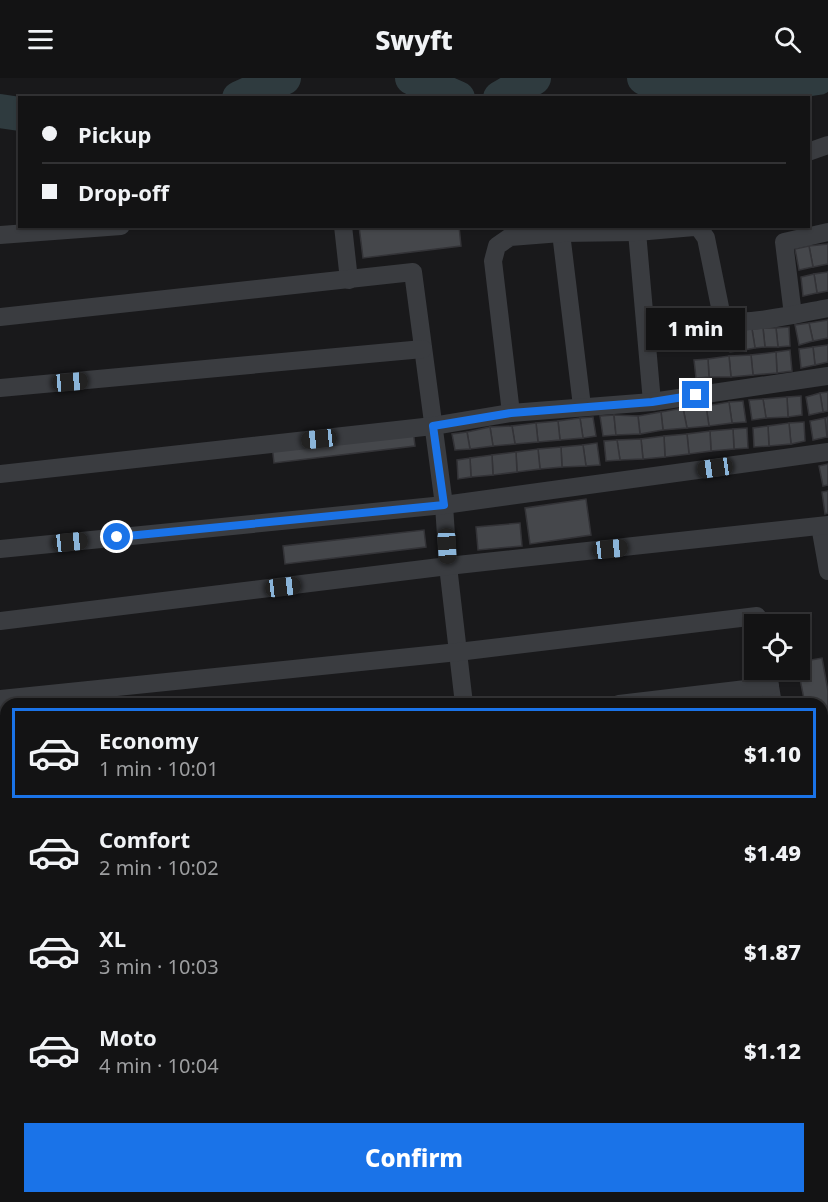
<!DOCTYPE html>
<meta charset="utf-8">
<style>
:root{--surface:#131314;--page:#202022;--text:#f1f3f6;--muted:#9d9ea0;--line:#323234;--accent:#1a73e8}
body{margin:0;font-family:"Noto Sans",sans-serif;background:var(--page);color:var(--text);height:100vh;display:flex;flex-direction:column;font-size:22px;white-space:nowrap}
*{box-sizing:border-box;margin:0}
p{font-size:20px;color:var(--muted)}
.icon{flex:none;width:33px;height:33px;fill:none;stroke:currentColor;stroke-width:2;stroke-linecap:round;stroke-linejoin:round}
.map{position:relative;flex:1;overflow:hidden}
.details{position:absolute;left:0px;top:620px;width:828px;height:506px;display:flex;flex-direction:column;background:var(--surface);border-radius:18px 18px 0 0;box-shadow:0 2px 4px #0004,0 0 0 2px var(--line)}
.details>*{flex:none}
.hud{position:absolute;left:18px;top:18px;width:792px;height:132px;border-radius:0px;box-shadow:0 2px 4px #0004,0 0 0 2px var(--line);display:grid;align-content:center;height:132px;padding:0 24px;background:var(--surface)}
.buttons{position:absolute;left:744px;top:536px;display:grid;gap:12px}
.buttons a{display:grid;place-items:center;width:66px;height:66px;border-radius:0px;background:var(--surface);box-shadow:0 2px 4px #0004,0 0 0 2px var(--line);font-size:30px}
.end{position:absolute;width:27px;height:27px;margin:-14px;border:8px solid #1a73e8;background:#fff;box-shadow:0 0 0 3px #fff}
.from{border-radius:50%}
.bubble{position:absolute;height:42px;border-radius:0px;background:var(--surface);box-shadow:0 2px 4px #0004,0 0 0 2px var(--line);font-size:20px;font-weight:800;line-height:42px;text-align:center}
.car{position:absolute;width:18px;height:36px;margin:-18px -9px;border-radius:8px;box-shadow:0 0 4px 2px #0007;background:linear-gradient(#222 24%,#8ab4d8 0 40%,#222 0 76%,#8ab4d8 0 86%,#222 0)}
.hud b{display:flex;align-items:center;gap:21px;height:57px;font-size:22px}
.hud b+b{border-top:2px solid var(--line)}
.hud i{width:15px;height:15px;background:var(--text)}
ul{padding:10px 0 0;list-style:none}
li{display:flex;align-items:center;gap:18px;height:90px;margin:0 12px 9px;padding:0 12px;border:3px solid transparent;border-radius:0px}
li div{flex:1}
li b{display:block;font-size:22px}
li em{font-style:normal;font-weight:800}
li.active{border-color:var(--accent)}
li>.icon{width:54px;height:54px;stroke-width:1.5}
.primary-button{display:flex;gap:12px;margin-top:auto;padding:12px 24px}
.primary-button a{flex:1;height:69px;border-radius:0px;background:var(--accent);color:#fff;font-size:24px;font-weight:800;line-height:69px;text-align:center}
header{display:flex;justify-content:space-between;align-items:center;height:78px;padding:0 24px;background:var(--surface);font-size:27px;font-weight:800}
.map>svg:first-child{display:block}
</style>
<header><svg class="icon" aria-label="menu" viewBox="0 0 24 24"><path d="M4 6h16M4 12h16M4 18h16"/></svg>Swyft<svg class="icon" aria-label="search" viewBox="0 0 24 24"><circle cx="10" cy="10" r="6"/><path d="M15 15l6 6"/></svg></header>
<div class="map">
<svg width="828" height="1124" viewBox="0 0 828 1124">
<rect width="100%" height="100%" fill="#19191b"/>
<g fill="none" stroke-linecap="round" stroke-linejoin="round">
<!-- river -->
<g stroke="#2f3b3f" stroke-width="34">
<path d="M412 0 458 20"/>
<path d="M644 0C699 25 761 8 818 0"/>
<path d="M239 20 284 0"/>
<path d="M500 20 534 0"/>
<path d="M0 33 20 36"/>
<path d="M0 872 6 873"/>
<path d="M620 1119 624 1124"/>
</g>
</g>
<!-- building -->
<g fill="#45474b" stroke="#333337" stroke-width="1.5">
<path d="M359 148H459L461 168 363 180Z"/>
<path d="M828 166V186L813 189 809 168Z"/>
<path d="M809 168 813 189 799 192 795 171Z"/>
<path d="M828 194V213L817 215 814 196Z"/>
<path d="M814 196 817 215 803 218 801 199Z"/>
<path d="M828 242V260L813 263 809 245Z"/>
<path d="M809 245 813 263 799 267 795 247Z"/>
<path d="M789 249 790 268 778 269 776 250Z"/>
<path d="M763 250H776L778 269H765Z"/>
<path d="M763 250 765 269 755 270 752 251Z"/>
<path d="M752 251 755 270 744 272 741 252Z"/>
<path d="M741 252 744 272 730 274 727 255Z"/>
<path d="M828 267V284L815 287 813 269Z"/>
<path d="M813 269 815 287 801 290 799 271Z"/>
<path d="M790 272 792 293 777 295 776 274Z"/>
<path d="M776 274 777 295 753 297 751 277Z"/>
<path d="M751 277 753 297 731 299 729 278Z"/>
<path d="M729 278 731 299H709L708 281Z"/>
<path d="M708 281 709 299 696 300 694 282Z"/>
<path d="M828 314V333L823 334 820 315Z"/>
<path d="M820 315 823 334 809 337 806 319Z"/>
<path d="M801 318 802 337 788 339 787 319Z"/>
<path d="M787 319 788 339 766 340 763 321Z"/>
<path d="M763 321 766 340 752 342 749 322Z"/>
<path d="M743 323 746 344 732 345 729 324Z"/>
<path d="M729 324 732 345 709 348 706 328Z"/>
<path d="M706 328 709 348 687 350 683 330Z"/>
<path d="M683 330 687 350 663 352 661 334Z"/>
<path d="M661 334 663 352 640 356 638 338Z"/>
<path d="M614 337 616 357 603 358 600 338Z"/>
<path d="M614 337 638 338 640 356 616 357Z"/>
<path d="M593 339 596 358 583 360 580 340Z"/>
<path d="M828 339V359H827L825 340Z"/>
<path d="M580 340 583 360 560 362 558 343Z"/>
<path d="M825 340 827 359 813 362 810 343Z"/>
<path d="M558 343 560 362 538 364 536 345Z"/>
<path d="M804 344 805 363 791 366 789 345Z"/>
<path d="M536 345 538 364 515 366 512 348Z"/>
<path d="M789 345 791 366 769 368 768 348Z"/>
<path d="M512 348 515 366 493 368 490 349Z"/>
<path d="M768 348 769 368 754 369 753 350Z"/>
<path d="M490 349 493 368 470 371 467 354Z"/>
<path d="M747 350 748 370 734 371 733 351Z"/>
<path d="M413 351 415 368 274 385 272 367Z"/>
<path d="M733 351 734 371 711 373 710 353Z"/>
<path d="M710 353 711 373 689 376 687 356Z"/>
<path d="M467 354 470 371 455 372 452 356Z"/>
<path d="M687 356 689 376 665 379 664 358Z"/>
<path d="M664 358 665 379 643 381 641 361Z"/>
<path d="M641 361 643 381 620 382 617 362Z"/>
<path d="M617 362 620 382 606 383 604 363Z"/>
<path d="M597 365 600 387 586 388 583 367Z"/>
<path d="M583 367 586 388 562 389 561 369Z"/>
<path d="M561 369 562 389 540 391 538 371Z"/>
<path d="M538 371 540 391 517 394 516 374Z"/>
<path d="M516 374 517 394 493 397 492 377Z"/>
<path d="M492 377 493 397 471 399 470 380Z"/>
<path d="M470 380 471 399 458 401 457 382Z"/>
<path d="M828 386V407L823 408 819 388Z"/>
<path d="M828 413V435L825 436 822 414Z"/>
<path d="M586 421 591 457 530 466 525 430Z"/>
<path d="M520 445 522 468 478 472 476 449Z"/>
<path d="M424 452 426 469 285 486 283 468Z"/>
<path d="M822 580 828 613V653L822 654V626H805L798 591 800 584Z"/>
</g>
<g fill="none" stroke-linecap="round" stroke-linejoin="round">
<!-- minor -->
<g stroke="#3a3c40" stroke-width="18">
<path d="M808 74 828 67"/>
<path d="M343 148 349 202"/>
<path d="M637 154 652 324"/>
<path d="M561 155 582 328"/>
<path d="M0 157 121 148"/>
<path d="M793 237 784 164 828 154"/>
<path d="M0 239 413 194 444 427 448 488 464 626"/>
<path d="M0 310 423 271"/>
<path d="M511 335 493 183 497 168 510 159 561 155 637 154 694 149 699 150 706 160 721 234 728 242C748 248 806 234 828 230"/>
<path d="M0 396 433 348 511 335 652 324 828 298"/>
<path d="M820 448 828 493"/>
<path d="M0 471 444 427 828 374"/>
<path d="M0 543 448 488 828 447"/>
<path d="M767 591 773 626"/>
<path d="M0 621 458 574 757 538"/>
<path d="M619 626 770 608"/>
<path d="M822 657 828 656"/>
<path d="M0 750 6 751"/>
<path d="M822 889 828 921"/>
<path d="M822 1097 828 1096"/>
</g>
</g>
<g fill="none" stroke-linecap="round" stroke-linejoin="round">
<!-- route -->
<path stroke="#1a73e8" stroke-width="8" d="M117 459 444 427 433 348 511 335 652 324 696 317"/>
</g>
</svg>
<div class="buttons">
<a><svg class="icon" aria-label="locate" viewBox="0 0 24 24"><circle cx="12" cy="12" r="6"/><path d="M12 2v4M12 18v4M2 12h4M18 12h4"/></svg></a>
</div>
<i class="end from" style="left:117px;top:459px"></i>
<i class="end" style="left:696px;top:317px"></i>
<div class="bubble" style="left:646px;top:230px;width:99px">1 min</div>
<i class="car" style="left:70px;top:304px;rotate:85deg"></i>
<i class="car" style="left:319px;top:361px;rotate:264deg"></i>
<i class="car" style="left:715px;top:390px;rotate:262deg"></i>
<i class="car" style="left:70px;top:464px;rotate:84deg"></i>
<i class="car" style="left:447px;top:468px;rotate:177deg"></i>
<i class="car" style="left:610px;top:471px;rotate:84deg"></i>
<i class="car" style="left:283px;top:509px;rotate:83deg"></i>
<div class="hud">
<b><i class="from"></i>Pickup</b>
<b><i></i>Drop-off</b>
</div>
<section class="details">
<ul>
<li class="active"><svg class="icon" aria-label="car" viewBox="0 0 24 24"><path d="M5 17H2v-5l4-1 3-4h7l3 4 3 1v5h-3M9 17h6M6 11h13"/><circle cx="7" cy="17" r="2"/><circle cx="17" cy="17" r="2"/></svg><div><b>Economy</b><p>1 min · 10:01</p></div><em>$1.10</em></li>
<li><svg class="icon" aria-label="car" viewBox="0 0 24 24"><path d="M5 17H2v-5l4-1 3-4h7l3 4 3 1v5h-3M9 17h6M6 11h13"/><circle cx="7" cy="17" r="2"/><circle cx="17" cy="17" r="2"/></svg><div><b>Comfort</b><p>2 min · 10:02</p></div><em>$1.49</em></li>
<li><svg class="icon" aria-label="car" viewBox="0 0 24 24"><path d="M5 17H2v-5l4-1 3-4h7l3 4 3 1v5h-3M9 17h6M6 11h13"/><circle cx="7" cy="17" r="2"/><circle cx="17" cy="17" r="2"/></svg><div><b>XL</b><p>3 min · 10:03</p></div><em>$1.87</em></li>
<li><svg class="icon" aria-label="car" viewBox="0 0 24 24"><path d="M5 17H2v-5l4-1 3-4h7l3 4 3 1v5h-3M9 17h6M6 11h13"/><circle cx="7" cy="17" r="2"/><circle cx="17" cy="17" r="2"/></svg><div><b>Moto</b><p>4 min · 10:04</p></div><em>$1.12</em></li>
</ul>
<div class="primary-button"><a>Confirm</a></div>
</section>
</div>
